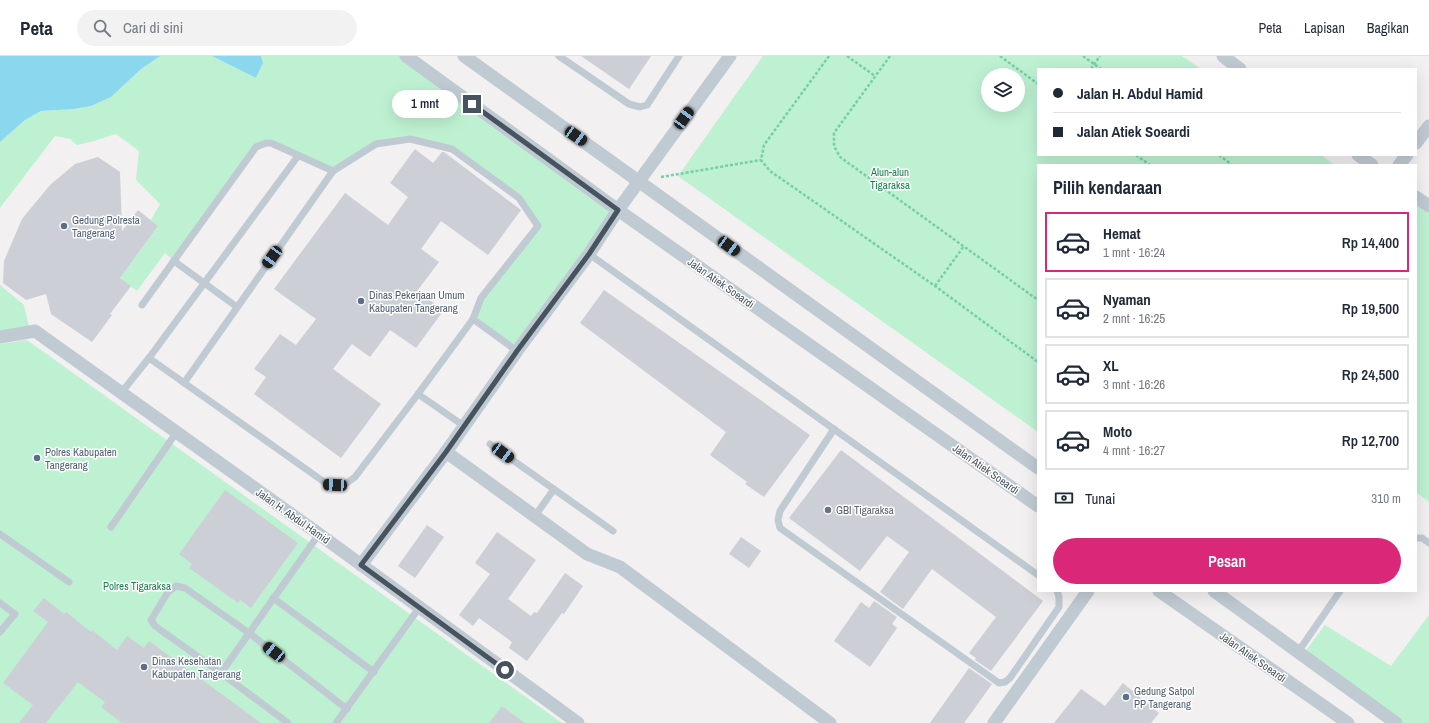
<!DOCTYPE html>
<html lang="id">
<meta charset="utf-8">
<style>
:root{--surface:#fff;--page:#f2f2f3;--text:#1f2937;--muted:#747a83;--line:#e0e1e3;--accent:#db2777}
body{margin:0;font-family:"Archivo Narrow",sans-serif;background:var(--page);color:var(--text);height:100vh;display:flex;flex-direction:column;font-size:15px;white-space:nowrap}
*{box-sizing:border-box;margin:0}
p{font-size:13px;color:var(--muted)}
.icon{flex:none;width:22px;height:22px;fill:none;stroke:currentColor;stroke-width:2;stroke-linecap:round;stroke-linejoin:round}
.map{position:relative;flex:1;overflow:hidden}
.side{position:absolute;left:1037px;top:108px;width:380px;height:428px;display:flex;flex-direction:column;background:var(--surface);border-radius:0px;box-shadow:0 4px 16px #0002}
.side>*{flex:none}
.banner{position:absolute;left:1037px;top:12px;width:380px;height:88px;border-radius:0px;box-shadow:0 4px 16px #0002;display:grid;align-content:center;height:88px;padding:0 16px;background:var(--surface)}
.fabs{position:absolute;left:981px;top:12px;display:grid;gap:8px}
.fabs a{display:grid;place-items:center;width:44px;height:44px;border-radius:50%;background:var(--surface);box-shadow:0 4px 16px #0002;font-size:20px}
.end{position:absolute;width:18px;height:18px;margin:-9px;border:5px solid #47535e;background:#fff;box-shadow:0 0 0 2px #fff}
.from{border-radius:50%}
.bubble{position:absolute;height:28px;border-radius:14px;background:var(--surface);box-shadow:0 4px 16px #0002;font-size:13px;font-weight:600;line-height:28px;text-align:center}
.car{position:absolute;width:12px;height:24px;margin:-12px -6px;border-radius:5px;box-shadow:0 0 3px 1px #0007;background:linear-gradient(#222 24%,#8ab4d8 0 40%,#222 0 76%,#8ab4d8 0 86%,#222 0)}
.banner b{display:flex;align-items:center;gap:14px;height:38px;font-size:15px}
.banner b+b{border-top:1px solid var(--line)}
.banner i{width:10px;height:10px;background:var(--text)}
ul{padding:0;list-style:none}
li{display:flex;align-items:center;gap:12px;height:60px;margin:0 8px 6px;padding:0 8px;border:2px solid var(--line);border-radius:0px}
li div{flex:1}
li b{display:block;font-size:15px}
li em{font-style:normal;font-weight:600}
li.active{border-color:var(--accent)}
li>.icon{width:36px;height:36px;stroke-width:1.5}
h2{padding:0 16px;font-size:18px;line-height:48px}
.pay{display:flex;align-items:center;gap:10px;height:44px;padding:0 16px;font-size:15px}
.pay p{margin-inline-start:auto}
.action{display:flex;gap:8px;margin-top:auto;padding:8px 16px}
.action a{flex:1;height:46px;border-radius:24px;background:var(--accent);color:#fff;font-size:16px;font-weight:600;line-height:46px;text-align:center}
header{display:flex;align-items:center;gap:24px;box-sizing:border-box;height:56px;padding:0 20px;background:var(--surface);border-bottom:1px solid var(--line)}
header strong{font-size:19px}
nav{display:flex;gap:22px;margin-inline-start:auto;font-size:14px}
.search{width:280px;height:36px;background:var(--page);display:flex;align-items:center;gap:10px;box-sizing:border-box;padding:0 14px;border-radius:22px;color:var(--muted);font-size:15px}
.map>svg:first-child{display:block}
</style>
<header>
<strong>Peta</strong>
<div class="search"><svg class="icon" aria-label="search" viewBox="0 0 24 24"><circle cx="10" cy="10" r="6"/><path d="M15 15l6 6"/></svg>Cari di sini</div>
<nav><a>Peta</a><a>Lapisan</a><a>Bagikan</a></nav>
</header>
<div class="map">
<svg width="1429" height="667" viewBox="0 0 1429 667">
<rect width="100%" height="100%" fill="#f2f0f0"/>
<!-- green -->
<g fill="#bef1d2" fill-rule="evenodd">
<path d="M160 0H212L256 22 263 7 261 0H406L618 154 517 295 473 263 481 242 538 170 519 142 452 93 410 83 377 88 333 115 279 90 260 88 174 205 165 197 137 235 120 222 158 170 151 164 160 148 136 124 139 95 116 78 94 85 77 89 70 83 55 80 0 152V86L25 64 41 55 74 53 91 50 111 41 141 13Z"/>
<path d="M763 0H1182L1201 13H1038V99H1321L1335 109H1038V376L678 120ZM988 19H1018V49H988Z"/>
<path d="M1416 148 1429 157V446L1416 436Z"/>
<path d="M0 229 24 249 30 275 0 280Z"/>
<path d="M27 284 562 667H0V288Z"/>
<path d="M1429 559V667H1401L1304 597 1325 569 1391 610Z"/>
</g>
<!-- water -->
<g fill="#8ad7ee">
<path d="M0 0H160L141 13 111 41 91 50 74 53 41 55 25 64 0 86Z"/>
<path d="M212 0H261L263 7 256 22Z"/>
</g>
<!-- building -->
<g fill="#cccfd5">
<path d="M581 0H651L629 33Z"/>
<path d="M415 93 433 107 442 96H444L521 154 488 199 441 165 421 193 439 206 417 235 444 254 416 292 390 274 370 301 352 288 333 313 381 348 341 402 254 338 266 321 254 313 280 278 296 289 316 263 274 233 345 137 388 169 408 141 390 127Z"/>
<path d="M98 101 120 116 122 175 138 154 158 170 120 222 131 230 110 258 112 259 92 286 51 258 46 238 26 244 3 227 4 205 22 163 50 129 75 108Z"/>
<path d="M604 234 810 379 764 441 745 428 747 426 710 399 726 376 580 267Z"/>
<path d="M841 394 1043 545 991 615 975 604 976 602 969 597 996 561 932 513 903 553 880 536 909 496 887 480 860 515 789 462Z"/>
<path d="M225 434 298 487 251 552 240 544 238 547 189 512 192 508 179 498Z"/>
<path d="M427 469 444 481 415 522 398 510Z"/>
<path d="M497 476 536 504 508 543 531 560 534 556 537 557 565 517 583 530 564 558 562 557 527 605 509 592 512 586 479 562 473 570 459 559 490 518 475 507Z"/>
<path d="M741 481 761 495 749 512 729 498Z"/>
<path d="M44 542 64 558 66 556 91 576 92 574 117 594 127 580 144 592 149 585 261 667H122L101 651 105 646 78 626 46 667H19L33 649 3 627 48 566 33 555Z"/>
<path d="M874 545 897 561 892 568 897 572 870 611 834 585 861 546 869 552Z"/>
<path d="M969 612 992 628 964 667H930Z"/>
<path d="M1123 627 1159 657 1151 667H1054L1081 633 1105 650Z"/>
<path d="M502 650 525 667H489Z"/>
</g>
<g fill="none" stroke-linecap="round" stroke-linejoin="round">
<!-- path -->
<g stroke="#75d0a5" stroke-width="2.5" stroke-dasharray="3 2" stroke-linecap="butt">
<path d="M829 0 764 89 761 104 770 115 935 230 1038 306"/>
<path d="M847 0 875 20"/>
<path d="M890 0 834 77V90L840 101 1038 244"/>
<path d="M1000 0 1038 28"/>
<path d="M1083 0 1101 13"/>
<path d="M1091 13 1100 0"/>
<path d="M1136 99 1150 109"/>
<path d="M1219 99 1232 109"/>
<path d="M661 121 761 104"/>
<path d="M935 230 964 190"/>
</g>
<!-- service -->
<g stroke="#c0cad2" stroke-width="7">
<path d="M559 0 629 48 640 51 647 49 679 0"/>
<path d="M589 198 1038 519"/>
<path d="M174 205 237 251"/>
<path d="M142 249 256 91 266 87H271L333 115"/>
<path d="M149 302 327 428 344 429 355 421 418 338 473 263 517 295"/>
<path d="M184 327 333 115 376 88 410 83 452 93 519 142 538 170 481 242 473 263"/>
<path d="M121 337 149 302 298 100"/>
<path d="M418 338 464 370"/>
<path d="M834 373 780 455 778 464 780 472 999 627 1005 626 1010 622 1059 551V541L1057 535"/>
<path d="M490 388 613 475"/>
<path d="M535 460 554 433"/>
<path d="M111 471 176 377"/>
<path d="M0 478 69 526"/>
<path d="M1416 482H1422L1429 487"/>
<path d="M273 542 374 616"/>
<path d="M0 547 15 558 0 576"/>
<path d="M1298 596 1340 535"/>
<path d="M221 617 155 570 151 564 168 536 176 530 185 532 249 577 347 653"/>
<path d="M288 667 221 617 319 478"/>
<path d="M336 667 419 552"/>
</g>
<!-- minor -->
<g stroke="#c0cad2" stroke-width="13">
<path d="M406 0 618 154 1038 450"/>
<path d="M464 0 1038 412"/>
<path d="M1223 0 1240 13"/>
<path d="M1416 87 1429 70"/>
<path d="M1358 99 1372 109"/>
<path d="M1399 109 1407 99"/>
<path d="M1416 141 1429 150"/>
<path d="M0 281 35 275 319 478 578 667"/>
<path d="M446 396 587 498 620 511 830 667"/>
<path d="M361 509 446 396 517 295 589 198 618 154 730 0"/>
<path d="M1159 535 1348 667"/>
<path d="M1214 535 1396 667"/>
<path d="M994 667 1088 535"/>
</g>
</g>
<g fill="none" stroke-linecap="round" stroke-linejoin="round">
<!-- route -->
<path stroke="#47535e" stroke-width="5" d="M472 48 618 154 589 198 517 295 446 396 361 509 505 614"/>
</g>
<!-- markers -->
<g fill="#5c6f8a" stroke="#fff" stroke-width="1.5">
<circle cx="64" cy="170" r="4"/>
<circle cx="361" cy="245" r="4"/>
<circle cx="37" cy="402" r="4"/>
<circle cx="144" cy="611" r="4"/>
<circle cx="1126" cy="641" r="4"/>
</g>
<circle fill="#6b7280" stroke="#fff" stroke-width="1.5" cx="828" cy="454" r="4"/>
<g text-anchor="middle" stroke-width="3" stroke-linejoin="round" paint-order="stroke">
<!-- park labels -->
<g font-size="11" fill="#15824e" stroke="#fff">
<text x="890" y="120">Alun-alun<tspan x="890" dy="13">Tigaraksa</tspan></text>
<text x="137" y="534">Polres Tigaraksa</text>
</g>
<!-- service labels -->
<g font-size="11" fill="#4e5e75" stroke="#fff" text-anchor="start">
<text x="72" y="168">Gedung Polresta<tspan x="72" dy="13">Tangerang</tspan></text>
<text x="369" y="243">Dinas Pekerjaan Umum<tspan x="369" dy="13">Kabupaten Tangerang</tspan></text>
<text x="45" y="400">Polres Kabupaten<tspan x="45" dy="13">Tangerang</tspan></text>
<text x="152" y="609">Dinas Kesehatan<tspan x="152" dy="13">Kabupaten Tangerang</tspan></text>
<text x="1134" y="639">Gedung Satpol<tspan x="1134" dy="13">PP Tangerang</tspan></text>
</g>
<!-- street labels -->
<g font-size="11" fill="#47535e" stroke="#fff">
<text transform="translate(721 227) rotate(35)" y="4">Jalan Atiek Soeardi</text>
<text transform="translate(986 413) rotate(35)" y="4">Jalan Atiek Soeardi</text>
<text transform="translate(293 460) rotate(35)" y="4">Jalan H. Abdul Hamid</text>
<text transform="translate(1253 601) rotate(35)" y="4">Jalan Atiek Soeardi</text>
</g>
<!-- worship labels -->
<g font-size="11" fill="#5b616d" stroke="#fff" text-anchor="start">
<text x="836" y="458">GBI Tigaraksa</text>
</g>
</g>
</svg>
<div class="fabs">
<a><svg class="icon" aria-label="layers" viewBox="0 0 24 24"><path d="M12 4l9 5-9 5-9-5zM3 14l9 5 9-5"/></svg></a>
</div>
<i class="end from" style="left:505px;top:614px"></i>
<i class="end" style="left:472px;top:48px"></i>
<div class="bubble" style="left:392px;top:34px;width:66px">1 mnt</div>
<i class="car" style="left:684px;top:62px;rotate:36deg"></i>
<i class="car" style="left:576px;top:80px;rotate:125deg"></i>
<i class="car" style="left:729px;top:190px;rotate:126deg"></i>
<i class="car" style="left:272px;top:201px;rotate:216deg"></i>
<i class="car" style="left:503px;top:397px;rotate:126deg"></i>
<i class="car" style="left:335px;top:429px;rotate:273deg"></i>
<i class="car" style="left:274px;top:596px;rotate:308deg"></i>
<div class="banner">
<b><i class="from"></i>Jalan H. Abdul Hamid</b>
<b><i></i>Jalan Atiek Soeardi</b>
</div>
<section class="side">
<h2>Pilih kendaraan</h2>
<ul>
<li class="active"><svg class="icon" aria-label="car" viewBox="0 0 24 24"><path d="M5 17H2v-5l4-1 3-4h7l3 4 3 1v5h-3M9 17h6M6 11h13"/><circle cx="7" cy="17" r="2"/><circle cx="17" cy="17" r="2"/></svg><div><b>Hemat</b><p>1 mnt · 16:24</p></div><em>Rp 14,400</em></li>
<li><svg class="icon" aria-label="car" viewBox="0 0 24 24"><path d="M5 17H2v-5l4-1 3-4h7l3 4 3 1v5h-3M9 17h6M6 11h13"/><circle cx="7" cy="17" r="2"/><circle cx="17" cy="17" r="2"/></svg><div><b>Nyaman</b><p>2 mnt · 16:25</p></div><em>Rp 19,500</em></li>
<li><svg class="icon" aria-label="car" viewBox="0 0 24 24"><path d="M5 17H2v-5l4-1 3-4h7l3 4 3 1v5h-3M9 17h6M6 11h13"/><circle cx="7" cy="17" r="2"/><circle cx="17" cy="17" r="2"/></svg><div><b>XL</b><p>3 mnt · 16:26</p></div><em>Rp 24,500</em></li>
<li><svg class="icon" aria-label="car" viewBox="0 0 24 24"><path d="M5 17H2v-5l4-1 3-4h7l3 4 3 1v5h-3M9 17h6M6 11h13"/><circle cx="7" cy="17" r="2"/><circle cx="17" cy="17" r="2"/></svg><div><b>Moto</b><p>4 mnt · 16:27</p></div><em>Rp 12,700</em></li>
</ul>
<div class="pay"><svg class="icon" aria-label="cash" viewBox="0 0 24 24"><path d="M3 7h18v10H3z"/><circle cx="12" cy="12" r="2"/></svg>Tunai<p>310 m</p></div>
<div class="action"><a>Pesan</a></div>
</section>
</div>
